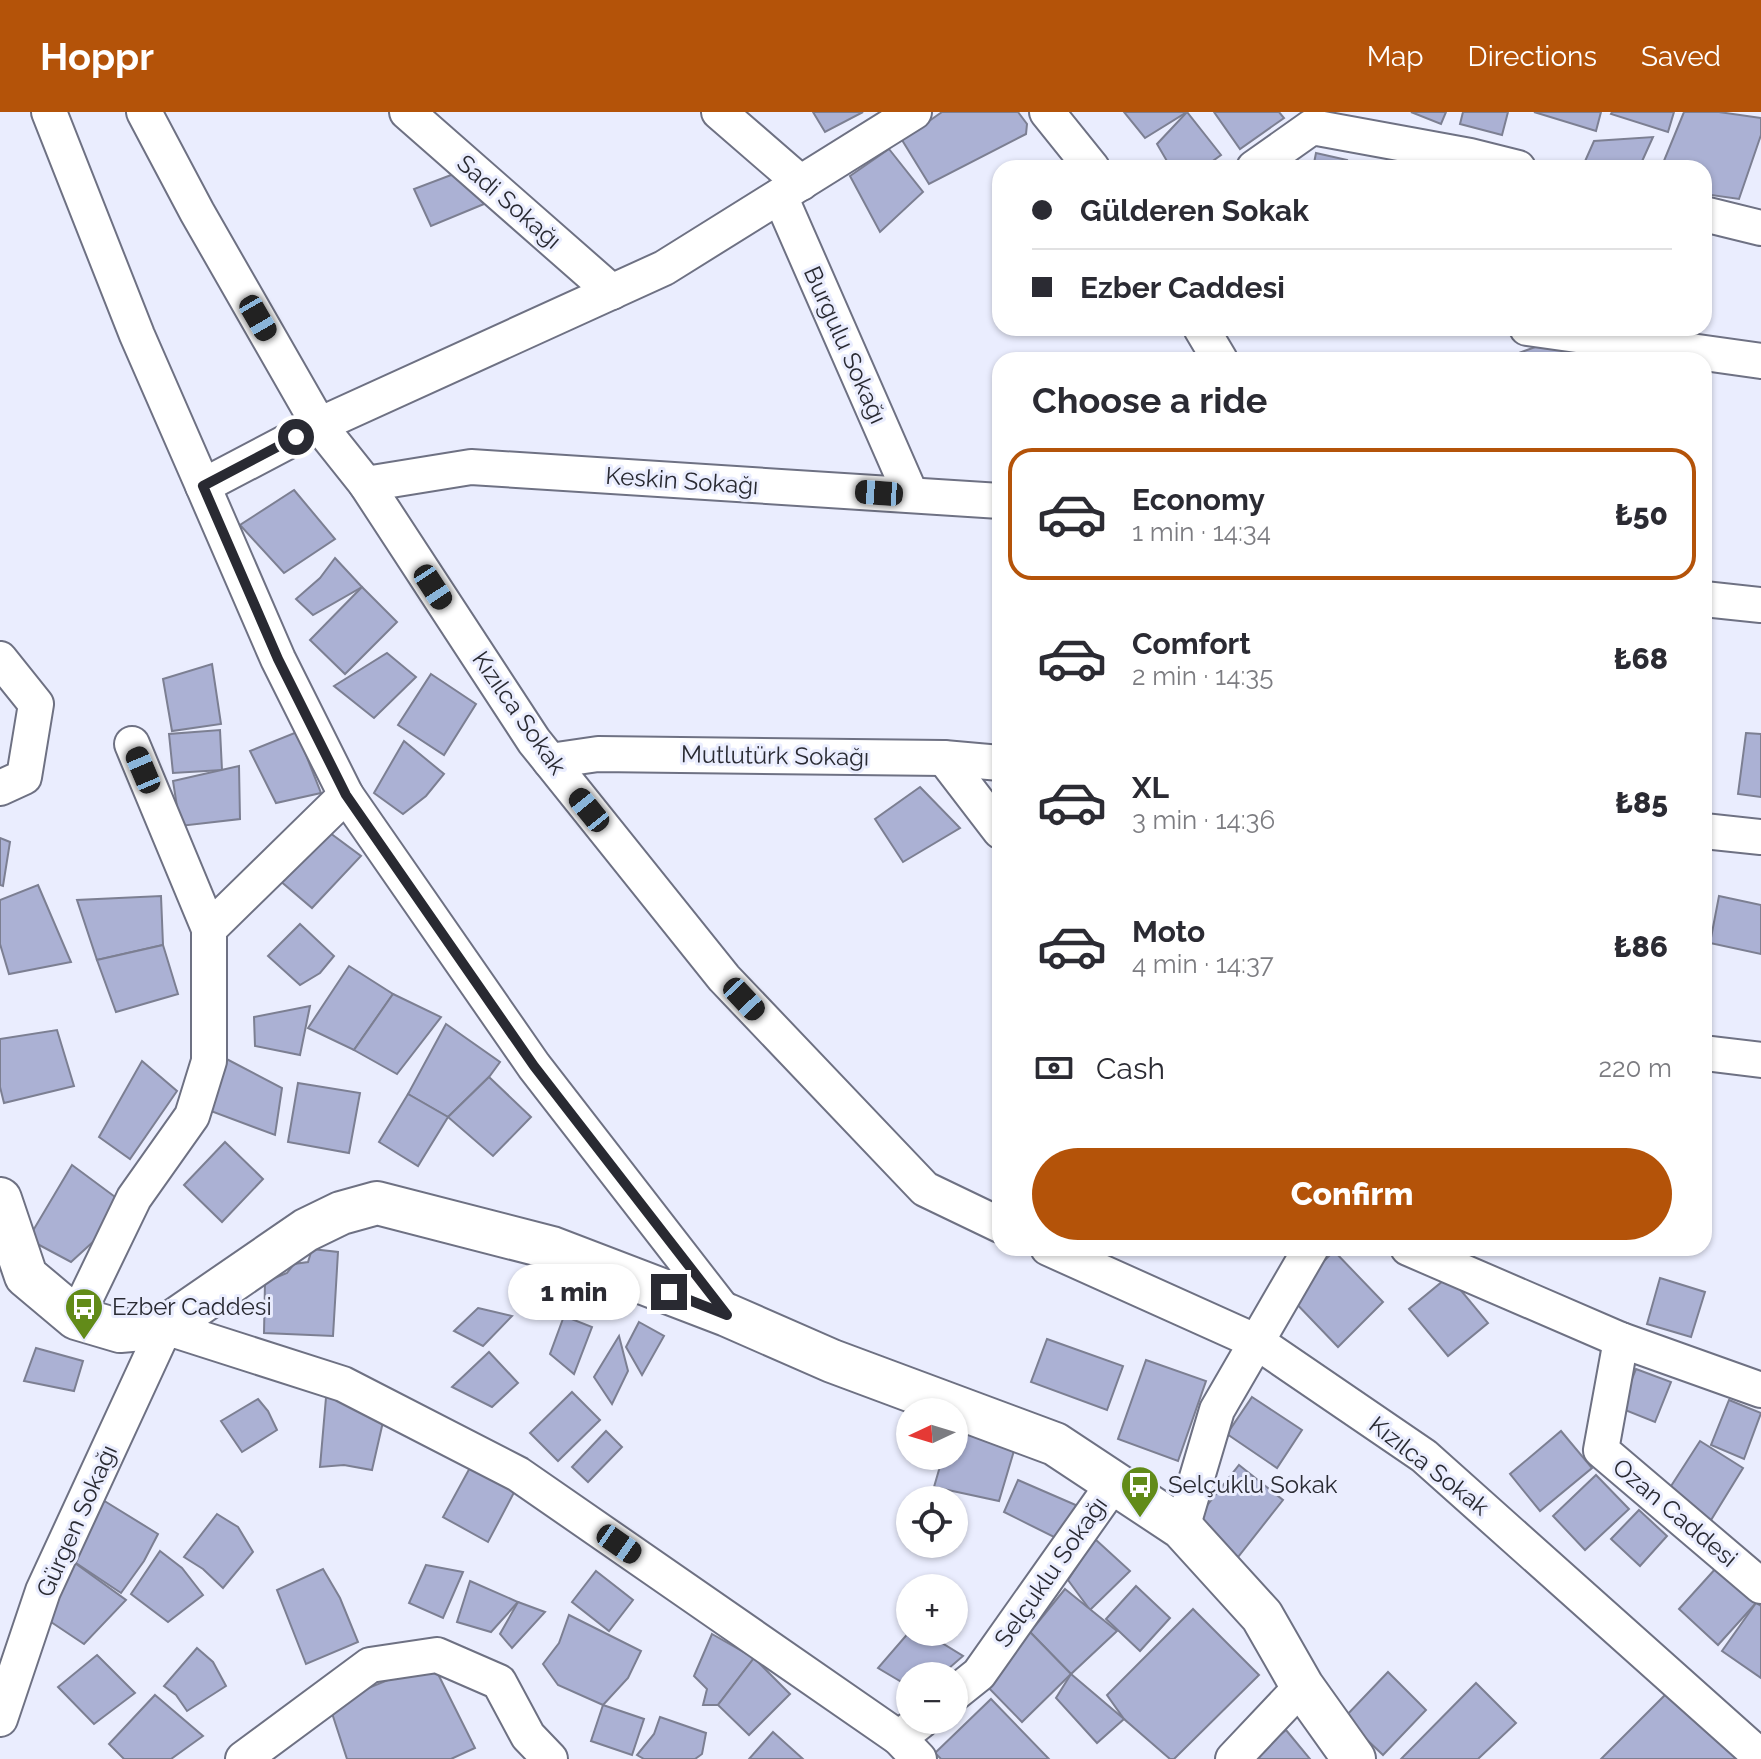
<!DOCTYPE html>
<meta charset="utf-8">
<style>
:root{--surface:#fff;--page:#f2f2f3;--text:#2b2b33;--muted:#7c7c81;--line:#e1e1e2;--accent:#b45309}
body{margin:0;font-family:Raleway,sans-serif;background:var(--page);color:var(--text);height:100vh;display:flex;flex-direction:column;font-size:30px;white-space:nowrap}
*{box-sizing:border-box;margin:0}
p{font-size:26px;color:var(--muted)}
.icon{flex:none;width:44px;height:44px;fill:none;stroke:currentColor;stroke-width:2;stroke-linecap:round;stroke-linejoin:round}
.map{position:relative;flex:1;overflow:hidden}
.panel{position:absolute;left:992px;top:240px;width:720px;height:904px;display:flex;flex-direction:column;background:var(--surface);border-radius:24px;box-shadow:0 2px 6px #0004}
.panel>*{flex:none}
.banner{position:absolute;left:992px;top:48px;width:720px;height:176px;border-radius:24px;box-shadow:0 2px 6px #0004;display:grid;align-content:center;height:176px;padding:0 40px;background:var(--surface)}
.needle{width:52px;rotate:266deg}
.tools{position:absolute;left:896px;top:1286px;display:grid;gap:16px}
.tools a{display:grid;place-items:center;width:72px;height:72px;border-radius:50%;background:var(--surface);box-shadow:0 2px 6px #0004;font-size:40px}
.end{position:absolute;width:36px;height:36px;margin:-18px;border:10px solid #292a32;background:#fff;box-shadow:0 0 0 4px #fff}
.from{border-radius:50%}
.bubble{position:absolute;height:56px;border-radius:28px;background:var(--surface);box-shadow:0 2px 6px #0004;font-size:26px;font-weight:800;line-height:56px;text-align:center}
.car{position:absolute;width:24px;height:48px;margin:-24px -12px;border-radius:10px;box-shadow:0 0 6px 2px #0007;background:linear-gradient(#222 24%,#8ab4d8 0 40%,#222 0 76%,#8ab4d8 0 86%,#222 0)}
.banner b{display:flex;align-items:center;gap:28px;height:76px;font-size:30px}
.banner b+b{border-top:2px solid var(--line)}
.banner i{width:20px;height:20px;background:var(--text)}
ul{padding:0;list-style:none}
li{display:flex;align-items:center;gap:24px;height:132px;margin:0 16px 12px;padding:0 24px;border:4px solid transparent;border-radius:24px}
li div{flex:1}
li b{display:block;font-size:30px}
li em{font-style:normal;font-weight:800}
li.on{border-color:var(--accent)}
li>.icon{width:72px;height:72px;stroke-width:1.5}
h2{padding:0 40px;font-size:36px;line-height:96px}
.pay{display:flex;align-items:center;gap:20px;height:88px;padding:0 40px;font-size:30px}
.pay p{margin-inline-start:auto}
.button{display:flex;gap:16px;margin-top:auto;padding:16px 40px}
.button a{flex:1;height:92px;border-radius:48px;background:var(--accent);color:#fff;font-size:32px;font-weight:800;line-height:92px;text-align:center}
header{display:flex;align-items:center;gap:48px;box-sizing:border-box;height:112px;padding:0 40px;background:var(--accent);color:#fff}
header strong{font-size:38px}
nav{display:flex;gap:44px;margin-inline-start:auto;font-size:28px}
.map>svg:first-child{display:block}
</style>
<header>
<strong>Hoppr</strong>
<nav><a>Map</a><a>Directions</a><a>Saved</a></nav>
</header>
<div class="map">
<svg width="1761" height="1647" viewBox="0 0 1761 1647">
<rect width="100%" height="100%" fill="#eaedfe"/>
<!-- building -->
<g fill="#abb1d4" stroke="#7c7f92" stroke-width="2">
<path d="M813 0H863L825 20Z"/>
<path d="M942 0H1018L1027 12 1026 22 929 72 902 28Z"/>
<path d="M1124 0H1187L1145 26Z"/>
<path d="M1187 0 1221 43 1203 56H1171L1157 32Z"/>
<path d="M1214 0H1279L1284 6 1240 37Z"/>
<path d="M1411 0H1446L1441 12Z"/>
<path d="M1463 0H1508L1502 23 1460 12Z"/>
<path d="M1534 0H1601L1596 19Z"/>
<path d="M1612 0H1674L1668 20 1611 2Z"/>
<path d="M1684 0H1719L1761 6V23L1739 87 1704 82V56H1661Z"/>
<path d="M1653 25 1639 56H1582L1594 29Z"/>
<path d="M889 37 923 80 880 120 850 64Z"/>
<path d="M1316 41 1347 48 1345 56H1313Z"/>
<path d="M459 60 484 92 431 114 414 77Z"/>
<path d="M1557 227 1565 248H1500Z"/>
<path d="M294 378 335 427 284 461 240 413Z"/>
<path d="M335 446 362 475 313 503 296 487 320 466Z"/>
<path d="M362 475 397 510 345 562 310 528Z"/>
<path d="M387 541 416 565 374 606 334 574Z"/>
<path d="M212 552 221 612 172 619 163 567Z"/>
<path d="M431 562 476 592 444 643 398 613Z"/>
<path d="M220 618 222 658 173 661 169 622Z"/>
<path d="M297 620 321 681 276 691 250 639Z"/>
<path d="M1746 621 1761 622V685L1738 682Z"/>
<path d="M404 629 444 662 426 684 403 702 374 681Z"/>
<path d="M239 654 240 707 180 714 173 669Z"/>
<path d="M920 675 960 716 903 750 875 707Z"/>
<path d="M322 715 361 744 312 796 272 762Z"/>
<path d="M0 726 10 730 3 774 0 773Z"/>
<path d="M38 773 71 850 9 862 0 832V788Z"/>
<path d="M161 784 163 833 97 848 77 788Z"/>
<path d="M1719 784 1761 793V842L1710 831Z"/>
<path d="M300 812 334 844 320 861 300 873 268 844Z"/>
<path d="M163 833 178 882 116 900 97 848Z"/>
<path d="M349 854 393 882 354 938 308 916Z"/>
<path d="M393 882 441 905 397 962 354 938Z"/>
<path d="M310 894 300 943 255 934 254 905Z"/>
<path d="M446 912 500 950 489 965 448 1005 408 982Z"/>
<path d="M57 918 74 974 4 991 0 975V927Z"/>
<path d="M217 942 282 976 275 1023 200 995Z"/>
<path d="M142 949 177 979 130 1047 99 1025Z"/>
<path d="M489 965 531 1005 493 1044 448 1005Z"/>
<path d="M298 971 360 981 349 1041 288 1030Z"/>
<path d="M408 982 448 1005 418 1054 379 1030Z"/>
<path d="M225 1030 263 1067 222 1110 184 1073Z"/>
<path d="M72 1053 130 1096 71 1150 28 1127Z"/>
<path d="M312 1137 338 1140 333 1224 264 1221 265 1170 287 1161 294 1152 308 1150Z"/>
<path d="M1334 1139 1383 1190 1338 1235 1289 1184Z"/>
<path d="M1449 1164 1488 1211 1448 1244 1409 1197Z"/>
<path d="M1660 1166 1705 1180 1691 1225 1647 1212Z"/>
<path d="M478 1196 512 1204 483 1234 454 1219Z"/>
<path d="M564 1204 592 1215 574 1262 550 1242Z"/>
<path d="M639 1210 664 1224 642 1263 626 1235Z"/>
<path d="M619 1224 628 1259 612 1292 594 1265Z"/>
<path d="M1047 1227 1123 1254 1107 1298 1031 1270Z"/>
<path d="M36 1236 83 1249 74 1279 24 1269Z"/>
<path d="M489 1240 518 1271 492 1295 452 1275Z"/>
<path d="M1146 1248 1206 1269 1178 1349 1118 1327Z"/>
<path d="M1636 1257 1671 1270 1655 1310 1620 1296Z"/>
<path d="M327 1274 385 1301 372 1358 344 1353 320 1355Z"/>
<path d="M572 1280 600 1308 558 1349 530 1321Z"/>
<path d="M1252 1285 1302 1318 1277 1356 1227 1322Z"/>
<path d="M258 1287 268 1299 277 1318 242 1340 221 1309Z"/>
<path d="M1729 1288 1761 1301 1744 1347 1711 1333Z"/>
<path d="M954 1317 1016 1332 999 1389 934 1375 943 1344H954Z"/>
<path d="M606 1319 622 1335 588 1370 572 1355Z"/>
<path d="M1561 1319 1592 1356 1540 1399 1510 1362Z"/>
<path d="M1700 1329 1743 1356 1708 1413 1664 1385Z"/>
<path d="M478 1341 519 1371 488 1430 443 1405Z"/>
<path d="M1239 1353 1283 1388 1238 1445 1194 1410Z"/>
<path d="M1596 1363 1629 1397 1585 1438 1553 1404Z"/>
<path d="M1018 1368 1078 1394 1058 1427 1004 1400Z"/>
<path d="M98 1385 158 1422 144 1449 121 1481 61 1441Z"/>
<path d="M1639 1398 1667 1424 1640 1454 1611 1427Z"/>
<path d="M217 1402 238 1415 253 1440 223 1476 203 1457 184 1445Z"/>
<path d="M1095 1427 1130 1459 1090 1498 1068 1468Z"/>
<path d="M160 1439 182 1456 203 1483 168 1510 131 1482Z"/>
<path d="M61 1441 126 1488 84 1532 36 1500Z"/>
<path d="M426 1453 463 1460 443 1506 409 1491Z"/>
<path d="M1717 1455 1756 1491 1718 1533 1679 1497Z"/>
<path d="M323 1457 340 1486 358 1530 306 1552 277 1478Z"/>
<path d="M596 1459 633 1488 609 1519 572 1490Z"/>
<path d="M470 1469 518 1490 491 1520 457 1510Z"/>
<path d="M1136 1474 1170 1506 1140 1539 1106 1507Z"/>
<path d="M1065 1477 1117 1519 1071 1562 1030 1520Z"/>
<path d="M518 1490 545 1500 512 1536 500 1522Z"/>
<path d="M1756 1491 1761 1494V1566L1722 1539Z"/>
<path d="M1193 1497 1259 1563 1174 1647H1170L1124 1607 1107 1583Z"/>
<path d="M569 1503 641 1539 628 1566 603 1593 558 1573 543 1552 559 1531Z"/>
<path d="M910 1519 924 1520 963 1544 940 1564H910V1575L878 1556Z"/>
<path d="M1030 1520 1071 1562 1022 1610 981 1568Z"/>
<path d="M712 1522 754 1546 718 1593H703L707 1577 694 1564Z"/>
<path d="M197 1536 213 1550 226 1574 187 1599 176 1583 164 1574Z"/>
<path d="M97 1543 135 1581 94 1612 58 1575Z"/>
<path d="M754 1546 790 1582 749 1623 718 1593Z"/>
<path d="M432 1550 475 1636 451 1647H347L329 1592Z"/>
<path d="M1388 1560 1426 1598 1383 1643 1344 1606Z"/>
<path d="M1071 1562 1124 1607 1097 1631 1056 1586Z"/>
<path d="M1476 1571 1516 1611 1478 1647H1401Z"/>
<path d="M1673 1575 1746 1647H1601Z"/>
<path d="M155 1583 203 1624 171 1647H124L109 1632Z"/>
<path d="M991 1587 1049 1647H941L935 1641Z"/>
<path d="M603 1593 644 1607 632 1643 591 1629Z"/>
<path d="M660 1605 706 1621 702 1642 695 1647H644L637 1643 654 1622Z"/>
<path d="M1286 1618 1310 1647H1251Z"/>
<path d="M773 1620 803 1647H749Z"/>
</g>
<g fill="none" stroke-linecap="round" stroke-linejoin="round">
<!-- minor casing -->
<g stroke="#6e7183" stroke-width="38">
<g id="minor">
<path d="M49 0 137 223 203 374 278 547 346 683 534 954 727 1203"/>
<path d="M144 0 197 100 319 313 366 372 534 629 724 866 925 1077 1000 1113"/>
<path d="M407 0 612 180"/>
<path d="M719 0 801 71"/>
<path d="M1047 0 1092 56"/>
<path d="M1254 56 1312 15 1470 44 1518 56"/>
<path d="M780 84 911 383"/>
<path d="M1704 102 1761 116"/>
<path d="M1201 216 1220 248"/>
<path d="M1527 216 1761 249"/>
<path d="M366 372 471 355 1000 389"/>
<path d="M203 374 319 313 664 156 914 0"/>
<path d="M1704 487 1761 493"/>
<path d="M0 547 36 592 24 665 0 676"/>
<path d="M132 632 209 817"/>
<path d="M944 646 1000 719"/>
<path d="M550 649 598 642 944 646 1000 651"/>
<path d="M1704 719 1761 725"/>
<path d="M1704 941 1761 948"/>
<path d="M1048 1136 1257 1230 1424 1344 1761 1645"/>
<path d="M1408 1136 1621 1228 1761 1278"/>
<path d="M76 1206 134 1086 192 1004 209 949V817L346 683"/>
<path d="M1621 1228 1601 1338 1761 1474"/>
<path d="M1182 1416 1217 1298 1311 1136"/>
<path d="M954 1582 979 1562 1114 1371"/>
<path d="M0 1607 43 1479 165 1215 343 1272 518 1362 899 1626 919 1647"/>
<path d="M899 1626 922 1608"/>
<path d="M243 1647 370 1553 437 1543 499 1570 528 1624 550 1647"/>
<path d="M1233 1647 1302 1574"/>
</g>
</g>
<!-- tertiary casing -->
<g stroke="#6e7183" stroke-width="46">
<path id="tertiary" d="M0 1087 26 1164 76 1206 120 1219 165 1215 306 1118 341 1101 377 1091 552 1136 727 1203 832 1249 1055 1332 1182 1416 1262 1504 1302 1574 1354 1647"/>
</g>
<!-- minor -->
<use href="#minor" stroke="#fff" stroke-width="34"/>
<!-- tertiary -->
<use href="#tertiary" stroke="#fff" stroke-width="42"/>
</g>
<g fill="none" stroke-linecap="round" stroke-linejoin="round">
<!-- route -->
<path stroke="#292a32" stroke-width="10" d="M296 325 203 374 278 547 346 683 534 954 727 1203 669 1180"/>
</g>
<!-- icons -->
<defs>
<g id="bus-pin" transform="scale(2)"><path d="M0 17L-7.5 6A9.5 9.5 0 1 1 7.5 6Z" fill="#628b19" stroke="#eaedfe"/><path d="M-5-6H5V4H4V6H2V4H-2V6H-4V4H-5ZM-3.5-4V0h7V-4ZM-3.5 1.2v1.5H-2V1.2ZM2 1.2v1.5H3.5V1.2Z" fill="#fff"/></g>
</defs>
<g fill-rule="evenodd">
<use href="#bus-pin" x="84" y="1195"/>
<use href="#bus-pin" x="1140" y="1373"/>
</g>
<g text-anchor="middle" stroke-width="6" stroke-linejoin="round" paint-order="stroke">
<!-- street labels -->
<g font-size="24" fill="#292a32" stroke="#eaedfe">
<text transform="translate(509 90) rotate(41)" y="8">Sadi Sokağı</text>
<text transform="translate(845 233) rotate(66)" y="8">Burgulu Sokağı</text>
<text transform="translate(682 369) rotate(4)" y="8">Keskin Sokağı</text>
<text transform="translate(519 601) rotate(55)" y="8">Kızılca Sokak</text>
<text transform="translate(775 644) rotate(1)" y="8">Mutlutürk Sokağı</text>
<text transform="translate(1429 1354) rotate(38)" y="8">Kızılca Sokak</text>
<text transform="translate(1675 1401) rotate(40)" y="8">Ozan Caddesi</text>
<text transform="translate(77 1409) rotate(-66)" y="8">Gürgen Sokağı</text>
<text transform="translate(1051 1460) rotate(-55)" y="8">Selçuklu Sokağı</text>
</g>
<!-- poi labels -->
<g font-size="24" fill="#292a32" stroke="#eaedfe" text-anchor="start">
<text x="112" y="1203">Ezber Caddesi</text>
<text x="1168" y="1381">Selçuklu Sokak</text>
</g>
</g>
</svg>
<div class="tools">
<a><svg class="needle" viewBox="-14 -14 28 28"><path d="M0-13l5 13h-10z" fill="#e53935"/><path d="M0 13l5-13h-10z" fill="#7c7c81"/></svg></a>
<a><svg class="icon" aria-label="locate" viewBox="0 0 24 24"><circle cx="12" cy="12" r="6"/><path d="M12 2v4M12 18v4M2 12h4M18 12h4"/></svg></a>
<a>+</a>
<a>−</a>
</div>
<i class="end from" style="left:296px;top:325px"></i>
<i class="end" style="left:669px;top:1180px"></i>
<div class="bubble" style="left:508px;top:1152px;width:132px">1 min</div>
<i class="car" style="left:258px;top:206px;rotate:150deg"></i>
<i class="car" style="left:879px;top:381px;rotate:274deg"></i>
<i class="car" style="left:433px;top:475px;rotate:147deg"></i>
<i class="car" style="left:143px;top:658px;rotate:337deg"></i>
<i class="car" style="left:589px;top:698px;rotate:321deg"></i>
<i class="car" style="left:744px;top:887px;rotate:137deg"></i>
<i class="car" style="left:619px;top:1432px;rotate:125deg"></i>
<div class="banner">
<b><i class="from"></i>Gülderen Sokak</b>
<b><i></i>Ezber Caddesi</b>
</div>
<section class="panel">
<h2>Choose a ride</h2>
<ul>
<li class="on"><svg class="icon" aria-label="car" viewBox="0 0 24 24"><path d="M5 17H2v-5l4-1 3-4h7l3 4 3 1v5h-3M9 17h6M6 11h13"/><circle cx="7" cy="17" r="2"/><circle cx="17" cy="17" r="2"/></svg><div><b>Economy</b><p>1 min · 14:34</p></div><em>₺50</em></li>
<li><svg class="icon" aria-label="car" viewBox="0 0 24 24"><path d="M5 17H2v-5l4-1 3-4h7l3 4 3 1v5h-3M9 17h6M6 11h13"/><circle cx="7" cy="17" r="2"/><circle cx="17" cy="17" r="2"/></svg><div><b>Comfort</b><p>2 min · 14:35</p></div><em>₺68</em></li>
<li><svg class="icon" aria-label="car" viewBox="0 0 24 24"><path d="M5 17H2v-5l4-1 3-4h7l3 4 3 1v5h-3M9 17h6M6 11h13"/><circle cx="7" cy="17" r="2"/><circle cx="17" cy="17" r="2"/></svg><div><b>XL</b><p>3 min · 14:36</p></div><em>₺85</em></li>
<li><svg class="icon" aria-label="car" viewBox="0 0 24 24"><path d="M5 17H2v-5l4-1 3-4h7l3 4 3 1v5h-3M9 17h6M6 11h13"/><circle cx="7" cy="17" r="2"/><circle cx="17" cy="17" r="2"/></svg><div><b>Moto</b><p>4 min · 14:37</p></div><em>₺86</em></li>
</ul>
<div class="pay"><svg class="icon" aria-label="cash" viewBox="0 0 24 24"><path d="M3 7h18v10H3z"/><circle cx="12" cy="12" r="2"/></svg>Cash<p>220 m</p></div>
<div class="button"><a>Confirm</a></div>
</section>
</div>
